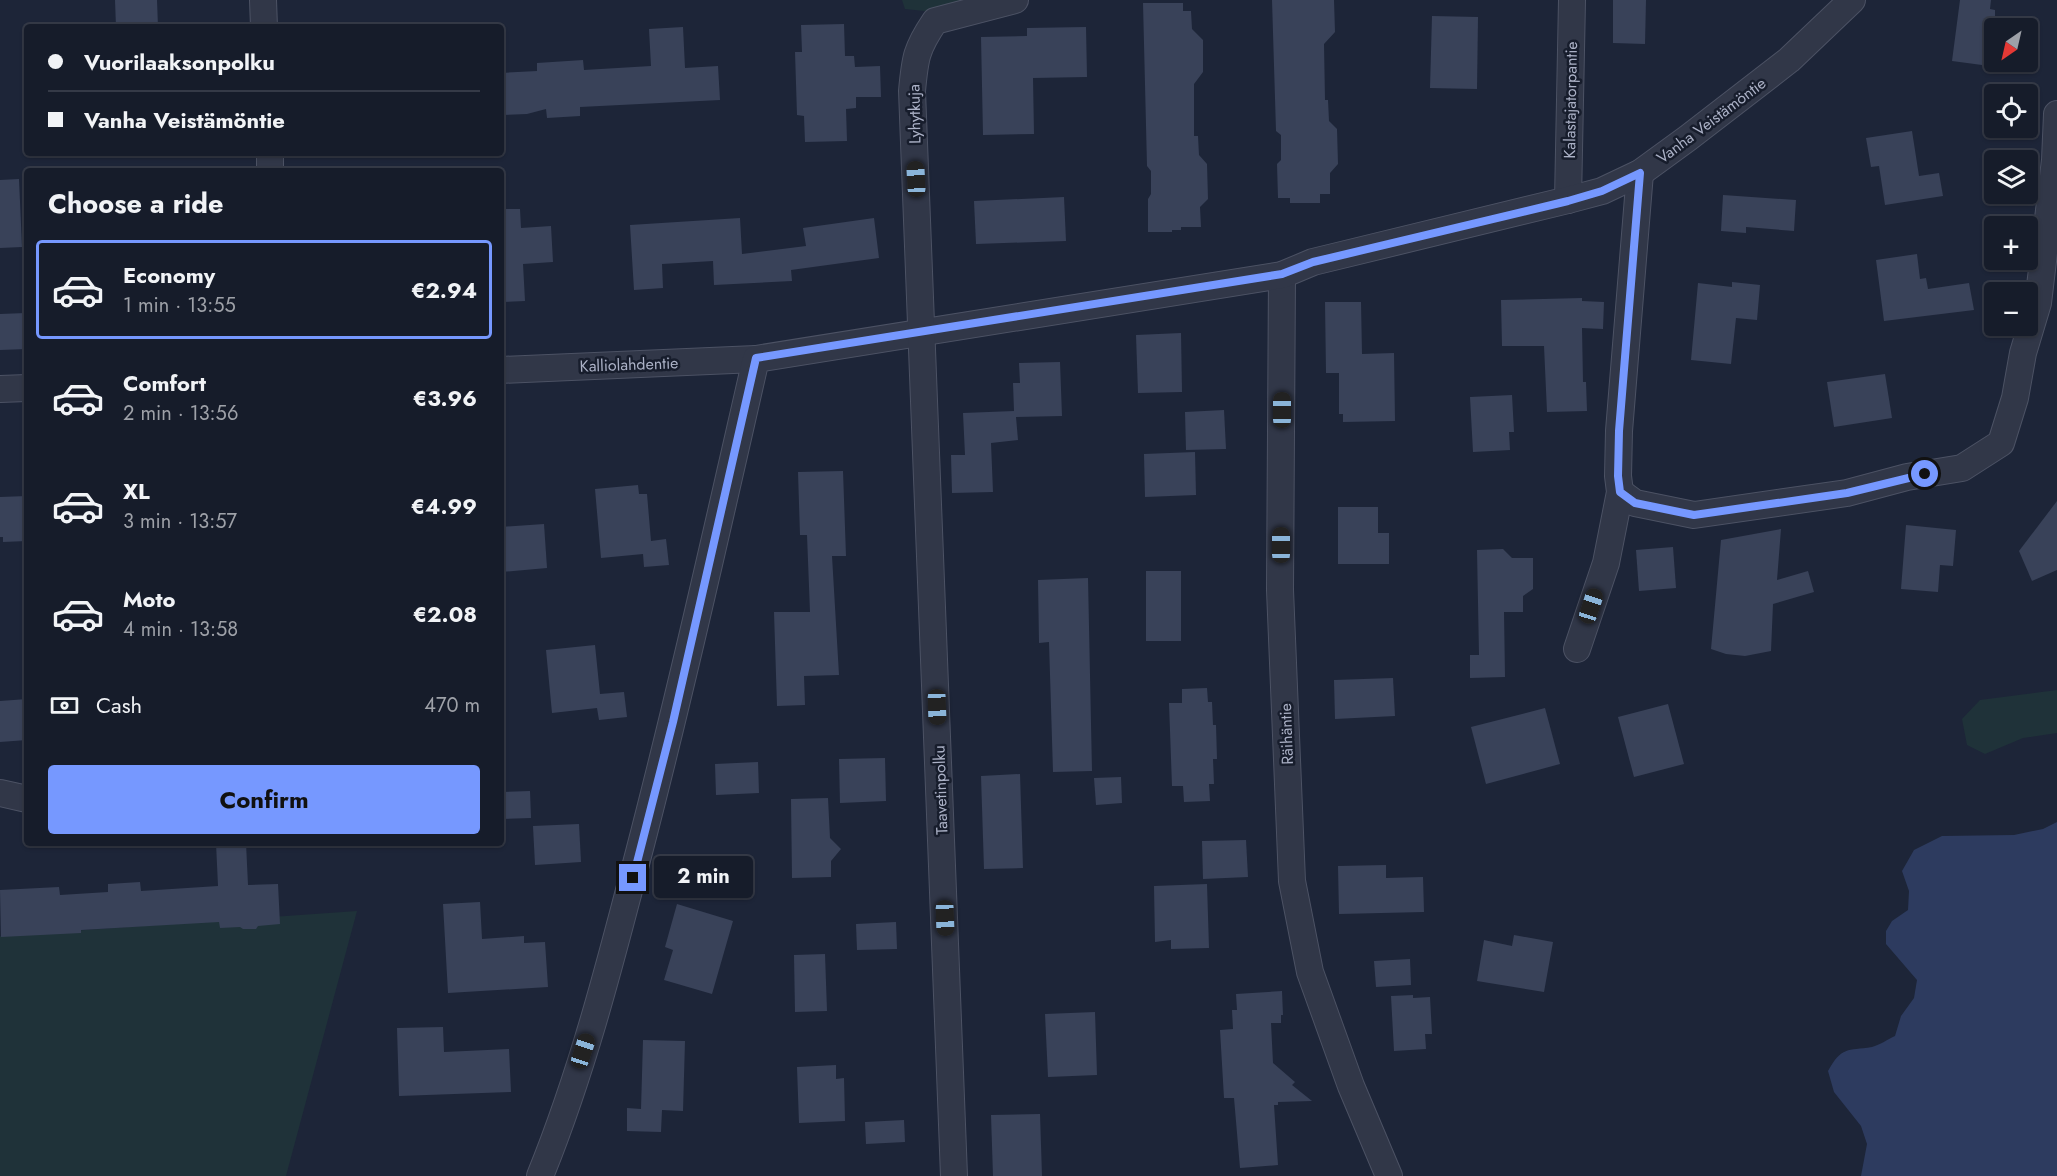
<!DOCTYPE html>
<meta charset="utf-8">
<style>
:root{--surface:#161c2a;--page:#232936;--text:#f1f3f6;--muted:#9ea1a8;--line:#353a47;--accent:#7698ff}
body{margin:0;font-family:Jost,sans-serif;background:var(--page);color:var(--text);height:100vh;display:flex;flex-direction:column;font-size:22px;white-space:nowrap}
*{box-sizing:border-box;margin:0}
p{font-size:20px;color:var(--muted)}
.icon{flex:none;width:33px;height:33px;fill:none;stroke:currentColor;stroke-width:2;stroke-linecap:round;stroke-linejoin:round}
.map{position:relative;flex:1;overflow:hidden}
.panel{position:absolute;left:24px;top:168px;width:480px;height:678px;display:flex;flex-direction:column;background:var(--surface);border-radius:6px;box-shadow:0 2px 4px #0004,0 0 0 2px var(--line)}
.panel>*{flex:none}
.guide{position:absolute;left:24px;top:24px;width:480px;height:132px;border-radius:6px;box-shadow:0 2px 4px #0004,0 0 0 2px var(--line);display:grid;align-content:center;height:132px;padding:0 24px;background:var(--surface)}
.needle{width:39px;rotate:214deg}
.controls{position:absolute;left:1984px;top:18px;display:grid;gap:12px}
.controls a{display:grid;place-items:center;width:54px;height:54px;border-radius:6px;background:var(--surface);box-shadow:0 2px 4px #0004,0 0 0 2px var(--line);font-size:30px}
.end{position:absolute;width:27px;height:27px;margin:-14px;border:8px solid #7698ff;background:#111;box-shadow:0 0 0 3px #111}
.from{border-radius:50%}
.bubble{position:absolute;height:42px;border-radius:6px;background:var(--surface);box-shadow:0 2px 4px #0004,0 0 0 2px var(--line);font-size:20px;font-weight:700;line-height:42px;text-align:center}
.car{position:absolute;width:18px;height:36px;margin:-18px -9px;border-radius:8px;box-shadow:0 0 4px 2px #0007;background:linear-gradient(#222 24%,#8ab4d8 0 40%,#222 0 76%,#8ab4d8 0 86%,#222 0)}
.guide b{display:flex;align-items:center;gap:21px;height:57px;font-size:22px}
.guide b+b{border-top:2px solid var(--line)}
.guide i{width:15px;height:15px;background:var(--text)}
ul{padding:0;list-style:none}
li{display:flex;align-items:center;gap:18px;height:99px;margin:0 12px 9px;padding:0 12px;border:3px solid transparent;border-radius:6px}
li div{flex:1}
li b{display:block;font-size:22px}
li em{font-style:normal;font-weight:700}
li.selected{border-color:var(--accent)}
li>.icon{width:54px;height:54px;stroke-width:1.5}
h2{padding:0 24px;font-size:27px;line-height:72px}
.pay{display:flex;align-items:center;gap:15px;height:66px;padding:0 24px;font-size:22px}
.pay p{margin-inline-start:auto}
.button{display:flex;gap:12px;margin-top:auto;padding:12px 24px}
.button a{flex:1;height:69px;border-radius:6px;background:var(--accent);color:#111;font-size:24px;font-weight:700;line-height:69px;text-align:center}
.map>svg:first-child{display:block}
</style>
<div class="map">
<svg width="2057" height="1176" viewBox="0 0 2057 1176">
<rect width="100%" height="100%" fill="#1d2538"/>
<!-- green -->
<g fill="#1f3239">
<path d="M902 0H975L934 12 905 9Z"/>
<path d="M2057 690V733L2023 738 1985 754 1967 745 1962 719 1980 700Z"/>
<path d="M357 911 286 1176H0V936Z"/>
</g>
<!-- water -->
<path fill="#2d3b5f" d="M2057 822V1176H1861L1867 1144 1861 1126 1834 1092 1828 1071C1842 1046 1847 1051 1872 1047 1880 1045 1888 1039 1895 1036L1901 1016 1914 998 1917 980 1886 944V931L1892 921 1908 910 1909 891 1902 871 1914 850 1942 836 2014 835 2043 829Z"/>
<!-- building -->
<g fill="#394259">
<path d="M115 0H157L158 27H116Z"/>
<path d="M1272 0H1334L1335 32 1324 44 1325 100H1328L1329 121 1337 129 1338 164 1330 173V194H1320V203H1290V198H1278L1277 164 1281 160V135L1276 131Z"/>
<path d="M1613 0H1646L1645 44 1613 43Z"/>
<path d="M1960 0H1991L1990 9 1995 10V46L1985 44 1982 65 1952 61Z"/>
<path d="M1143 3H1183V11H1191L1192 29 1203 40V72L1194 84V136H1198L1199 155 1207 164 1208 199 1200 207 1201 227H1181V230H1172V232H1148V199L1151 194V171L1147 166Z"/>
<path d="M1432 16 1478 17 1477 89 1430 88Z"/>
<path d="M844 24 845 56H854L855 67 880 66 881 97H856V108L846 109 847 141 805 142 804 116 797 115 795 52H802L801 25Z"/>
<path d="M683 27 685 68 718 66 720 100 580 107V116L547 118 546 109 527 114 501 115V73L537 71V63L583 60 584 70 651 66 649 29Z"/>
<path d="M1086 27 1087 77 1033 78 1034 134 983 135 981 37 1027 36V28Z"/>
<path d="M1912 131 1919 176 1939 173 1943 196 1885 205 1879 166 1871 167 1866 138Z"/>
<path d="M19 179 22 247 0 248V180Z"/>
<path d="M1723 195 1796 200 1794 231 1746 227V233L1721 231Z"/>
<path d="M1064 197 1066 241 976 244 974 201Z"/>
<path d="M501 209H520L521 228 551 226 553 262 523 264 525 301 501 302Z"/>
<path d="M740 218 742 254 806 246 803 228 874 218 879 258 791 270 792 281 714 285 713 261 662 264 663 288 634 290 630 225Z"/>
<path d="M1917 254 1920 279 1926 278 1928 289 1969 283 1974 310 1884 321 1876 260Z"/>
<path d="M1732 282 1760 285 1757 320 1736 318 1731 364 1691 360 1698 283 1732 287Z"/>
<path d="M1582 298V301L1604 302 1603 329 1582 328 1583 382H1586L1587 411 1547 412 1544 346H1502L1501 300Z"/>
<path d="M1325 302H1361L1362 354 1394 353 1395 421 1343 422V414H1339V373H1326Z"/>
<path d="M26 313 27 349 0 350V314Z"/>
<path d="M1181 333 1182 392 1138 393 1136 335Z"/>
<path d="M1060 362 1062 416 1016 417 1018 440 991 443 993 492 952 493 951 455H965L963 413 1014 411 1013 383H1020L1019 363Z"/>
<path d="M1885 374 1892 418 1834 427 1827 382Z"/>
<path d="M1512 395 1514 432H1509L1510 450 1473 452 1470 397Z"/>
<path d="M1224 410 1226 449 1186 450 1185 412Z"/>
<path d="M1195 452 1196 495 1145 497 1144 454Z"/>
<path d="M843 471 846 556H832L839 675 804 676 805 705 777 706 774 612H810L807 535H800L798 472Z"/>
<path d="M638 485 639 494H647L651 541 666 539 669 565 644 567 643 554 601 558 595 489Z"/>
<path d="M27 496V541L3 542V537H0V497Z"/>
<path d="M2057 501V570L2032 581 2019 551Z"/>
<path d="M1338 507H1378V533H1389V564H1338Z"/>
<path d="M544 524 547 568 501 572V527Z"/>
<path d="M1906 525 1956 530 1953 566 1940 565 1938 592 1901 589Z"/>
<path d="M1781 529 1777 580 1808 571 1814 592 1773 604 1771 651 1745 656 1726 654 1711 649 1721 540Z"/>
<path d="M1673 547 1676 588 1639 591 1636 550Z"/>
<path d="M1503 549 1512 558H1533V589L1523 596V612H1504L1505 677 1470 678V655H1479L1477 550Z"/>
<rect x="1146" y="571" width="35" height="70"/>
<path d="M1088 578 1092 771 1053 772 1049 642 1039 643 1038 580Z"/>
<path d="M595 645 600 694 624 692 627 717 599 720 597 708 552 713 546 650Z"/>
<path d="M1393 678 1395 716 1335 719 1334 680Z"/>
<path d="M1207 688 1208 702H1212L1213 725H1216L1217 759H1213L1214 784H1209L1210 801 1184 802 1183 786H1172L1169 703H1182V689Z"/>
<path d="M27 699V740L0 742V701Z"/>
<path d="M1668 704 1684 764 1634 777 1618 717Z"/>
<path d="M1545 708 1560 764 1486 784 1471 727Z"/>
<path d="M885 758 886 801 840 803 839 759Z"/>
<path d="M758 762 759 793 716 795 715 764Z"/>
<path d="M1020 774 1023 868 984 869 981 776Z"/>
<path d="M1121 777 1122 803 1096 805 1094 778Z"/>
<path d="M530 791 531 818 501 819V792Z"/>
<path d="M828 798 830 838 841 849 831 861V877L792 878 791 799Z"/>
<path d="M579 824 581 862 535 865 533 826Z"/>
<path d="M1246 840 1248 877 1203 879 1202 841Z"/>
<path d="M216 843H246L248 885 278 884 280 924 258 926 256 929H243L240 927 220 928 219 922 81 930V933L1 937 0 890 59 887 60 895 108 892V884L140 882 141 891 218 886Z"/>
<path d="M1386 865V878L1423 877 1424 912 1339 914 1338 866Z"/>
<path d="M1207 884 1209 948 1171 949V940L1155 942 1154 886Z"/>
<path d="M480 902 482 939 524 936V943L545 942 548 987 448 993 443 904Z"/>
<path d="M677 904 733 921 712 994 664 980 673 950 665 947Z"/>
<path d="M896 922 897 949 857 950 856 924Z"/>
<path d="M1514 935 1553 942 1544 992 1477 981 1484 940 1512 946Z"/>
<path d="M825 954 827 1011 795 1012 794 955Z"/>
<path d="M1410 959 1411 985 1376 987 1374 961Z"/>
<path d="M1282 991 1283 1015H1281V1023H1271L1273 1063 1295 1082 1292 1085 1312 1101 1278 1102V1105H1274L1278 1165 1240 1168 1234 1098H1224L1220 1030 1233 1029 1232 1010H1237L1236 994Z"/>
<path d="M1413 995V998L1430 997 1432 1034H1425L1426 1049 1394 1051 1391 996Z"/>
<path d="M1095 1012 1097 1075 1048 1077 1045 1014Z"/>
<path d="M443 1027 444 1052 509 1049 511 1092 399 1096 397 1028Z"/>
<path d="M643 1040 685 1041 683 1111 662 1110 661 1132 627 1131V1108L641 1109Z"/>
<path d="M836 1065V1079L844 1078 845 1121 799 1123 797 1067Z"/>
<path d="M1040 1114 1042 1176H993L991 1115Z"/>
<path d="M904 1120 905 1142 866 1144 865 1122Z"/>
</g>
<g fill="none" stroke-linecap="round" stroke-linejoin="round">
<!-- minor casing -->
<g stroke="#4c5264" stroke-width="28">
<g id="minor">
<path d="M263 0 264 27"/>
<path d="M270 153V171"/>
<path d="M1568 200 1572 0"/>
<path d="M1282 275 1280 590 1292 881 1310 972 1351 1086 1389 1176"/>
<path d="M501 370 756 359"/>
<path d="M0 389 27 388"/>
<path d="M1620 492 1635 503 1694 515 1847 493 1907 477 1962 468 2001 443 2015 398 2023 353 2038 303 2055 160 2057 114"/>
<path d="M1577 649 1606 563 1620 492 1618 476 1619 431 1640 173"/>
<path d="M0 793 27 799"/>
<path d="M540 1176C582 1073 610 964 638 856 681 691 718 525 756 359L1282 275 1313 262 1568 200 1602 191 1640 173 1688 138 1789 60 1852 0"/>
<path d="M954 1176 912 91C915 58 916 49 935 21L1015 0"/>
</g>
</g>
<!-- minor -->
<use href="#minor" stroke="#313748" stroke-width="26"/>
</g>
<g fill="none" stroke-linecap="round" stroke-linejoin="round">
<!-- route -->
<path stroke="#7698ff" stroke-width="8" d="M633 878 673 722 756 358 1282 274 1313 262 1568 201 1602 191 1640 173 1619 431 1618 476 1620 492 1635 503 1694 515 1847 493 1925 474"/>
</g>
<g text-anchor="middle" stroke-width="5" stroke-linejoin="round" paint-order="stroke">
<!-- street labels -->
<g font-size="16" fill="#abb1c6" stroke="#171d2c">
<text transform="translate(1570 100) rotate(-89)" y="6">Kalastajatorpantie</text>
<text transform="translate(914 114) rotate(-91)" y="6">Lyhytkuja</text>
<text transform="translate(1711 120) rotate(-37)" y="6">Vanha Veistämöntie</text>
<text transform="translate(629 364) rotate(-2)" y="6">Kalliolahdentie</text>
<text transform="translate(1286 734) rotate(-92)" y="6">Räihäntie</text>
<text transform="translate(940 790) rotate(-92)" y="6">Taavetinpolku</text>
</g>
</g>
</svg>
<div class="controls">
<a><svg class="needle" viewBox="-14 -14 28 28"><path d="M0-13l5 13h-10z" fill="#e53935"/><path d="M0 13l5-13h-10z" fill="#9ea1a8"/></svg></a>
<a><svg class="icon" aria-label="locate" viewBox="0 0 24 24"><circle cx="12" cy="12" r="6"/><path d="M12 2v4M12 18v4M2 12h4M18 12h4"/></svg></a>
<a><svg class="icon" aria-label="layers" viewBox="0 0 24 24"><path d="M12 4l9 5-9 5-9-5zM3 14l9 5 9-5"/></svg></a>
<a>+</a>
<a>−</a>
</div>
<i class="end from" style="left:1925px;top:474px"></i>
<i class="end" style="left:633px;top:878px"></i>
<div class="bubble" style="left:654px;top:856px;width:99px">2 min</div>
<i class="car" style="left:916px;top:179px;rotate:357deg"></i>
<i class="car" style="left:1282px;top:410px;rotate:0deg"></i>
<i class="car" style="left:1281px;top:545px;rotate:0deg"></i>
<i class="car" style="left:1591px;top:606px;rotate:18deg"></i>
<i class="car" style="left:937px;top:707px;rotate:178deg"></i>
<i class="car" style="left:945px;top:918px;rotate:178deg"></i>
<i class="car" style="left:583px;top:1051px;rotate:18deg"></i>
<div class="guide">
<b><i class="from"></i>Vuorilaaksonpolku</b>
<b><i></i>Vanha Veistämöntie</b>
</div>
<section class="panel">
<h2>Choose a ride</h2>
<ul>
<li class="selected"><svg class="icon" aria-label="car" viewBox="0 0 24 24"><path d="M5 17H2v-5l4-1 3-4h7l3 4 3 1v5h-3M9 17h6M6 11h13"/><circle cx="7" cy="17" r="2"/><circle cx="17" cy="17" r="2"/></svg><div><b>Economy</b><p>1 min · 13:55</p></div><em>€2.94</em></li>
<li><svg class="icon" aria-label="car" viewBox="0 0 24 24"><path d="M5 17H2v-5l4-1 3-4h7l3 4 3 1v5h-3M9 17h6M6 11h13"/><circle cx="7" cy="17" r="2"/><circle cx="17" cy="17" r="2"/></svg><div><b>Comfort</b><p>2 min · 13:56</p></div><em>€3.96</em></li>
<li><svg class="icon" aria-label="car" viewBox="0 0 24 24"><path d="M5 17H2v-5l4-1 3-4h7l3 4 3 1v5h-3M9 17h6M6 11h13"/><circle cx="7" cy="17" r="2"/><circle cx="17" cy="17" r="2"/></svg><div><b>XL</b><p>3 min · 13:57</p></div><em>€4.99</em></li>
<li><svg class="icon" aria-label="car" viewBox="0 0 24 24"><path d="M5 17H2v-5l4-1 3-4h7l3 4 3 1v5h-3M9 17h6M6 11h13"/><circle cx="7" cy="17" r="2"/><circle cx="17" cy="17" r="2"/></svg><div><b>Moto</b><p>4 min · 13:58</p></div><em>€2.08</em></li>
</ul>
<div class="pay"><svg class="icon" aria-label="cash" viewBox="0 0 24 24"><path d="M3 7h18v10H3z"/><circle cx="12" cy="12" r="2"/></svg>Cash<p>470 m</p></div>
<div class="button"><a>Confirm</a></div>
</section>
</div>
